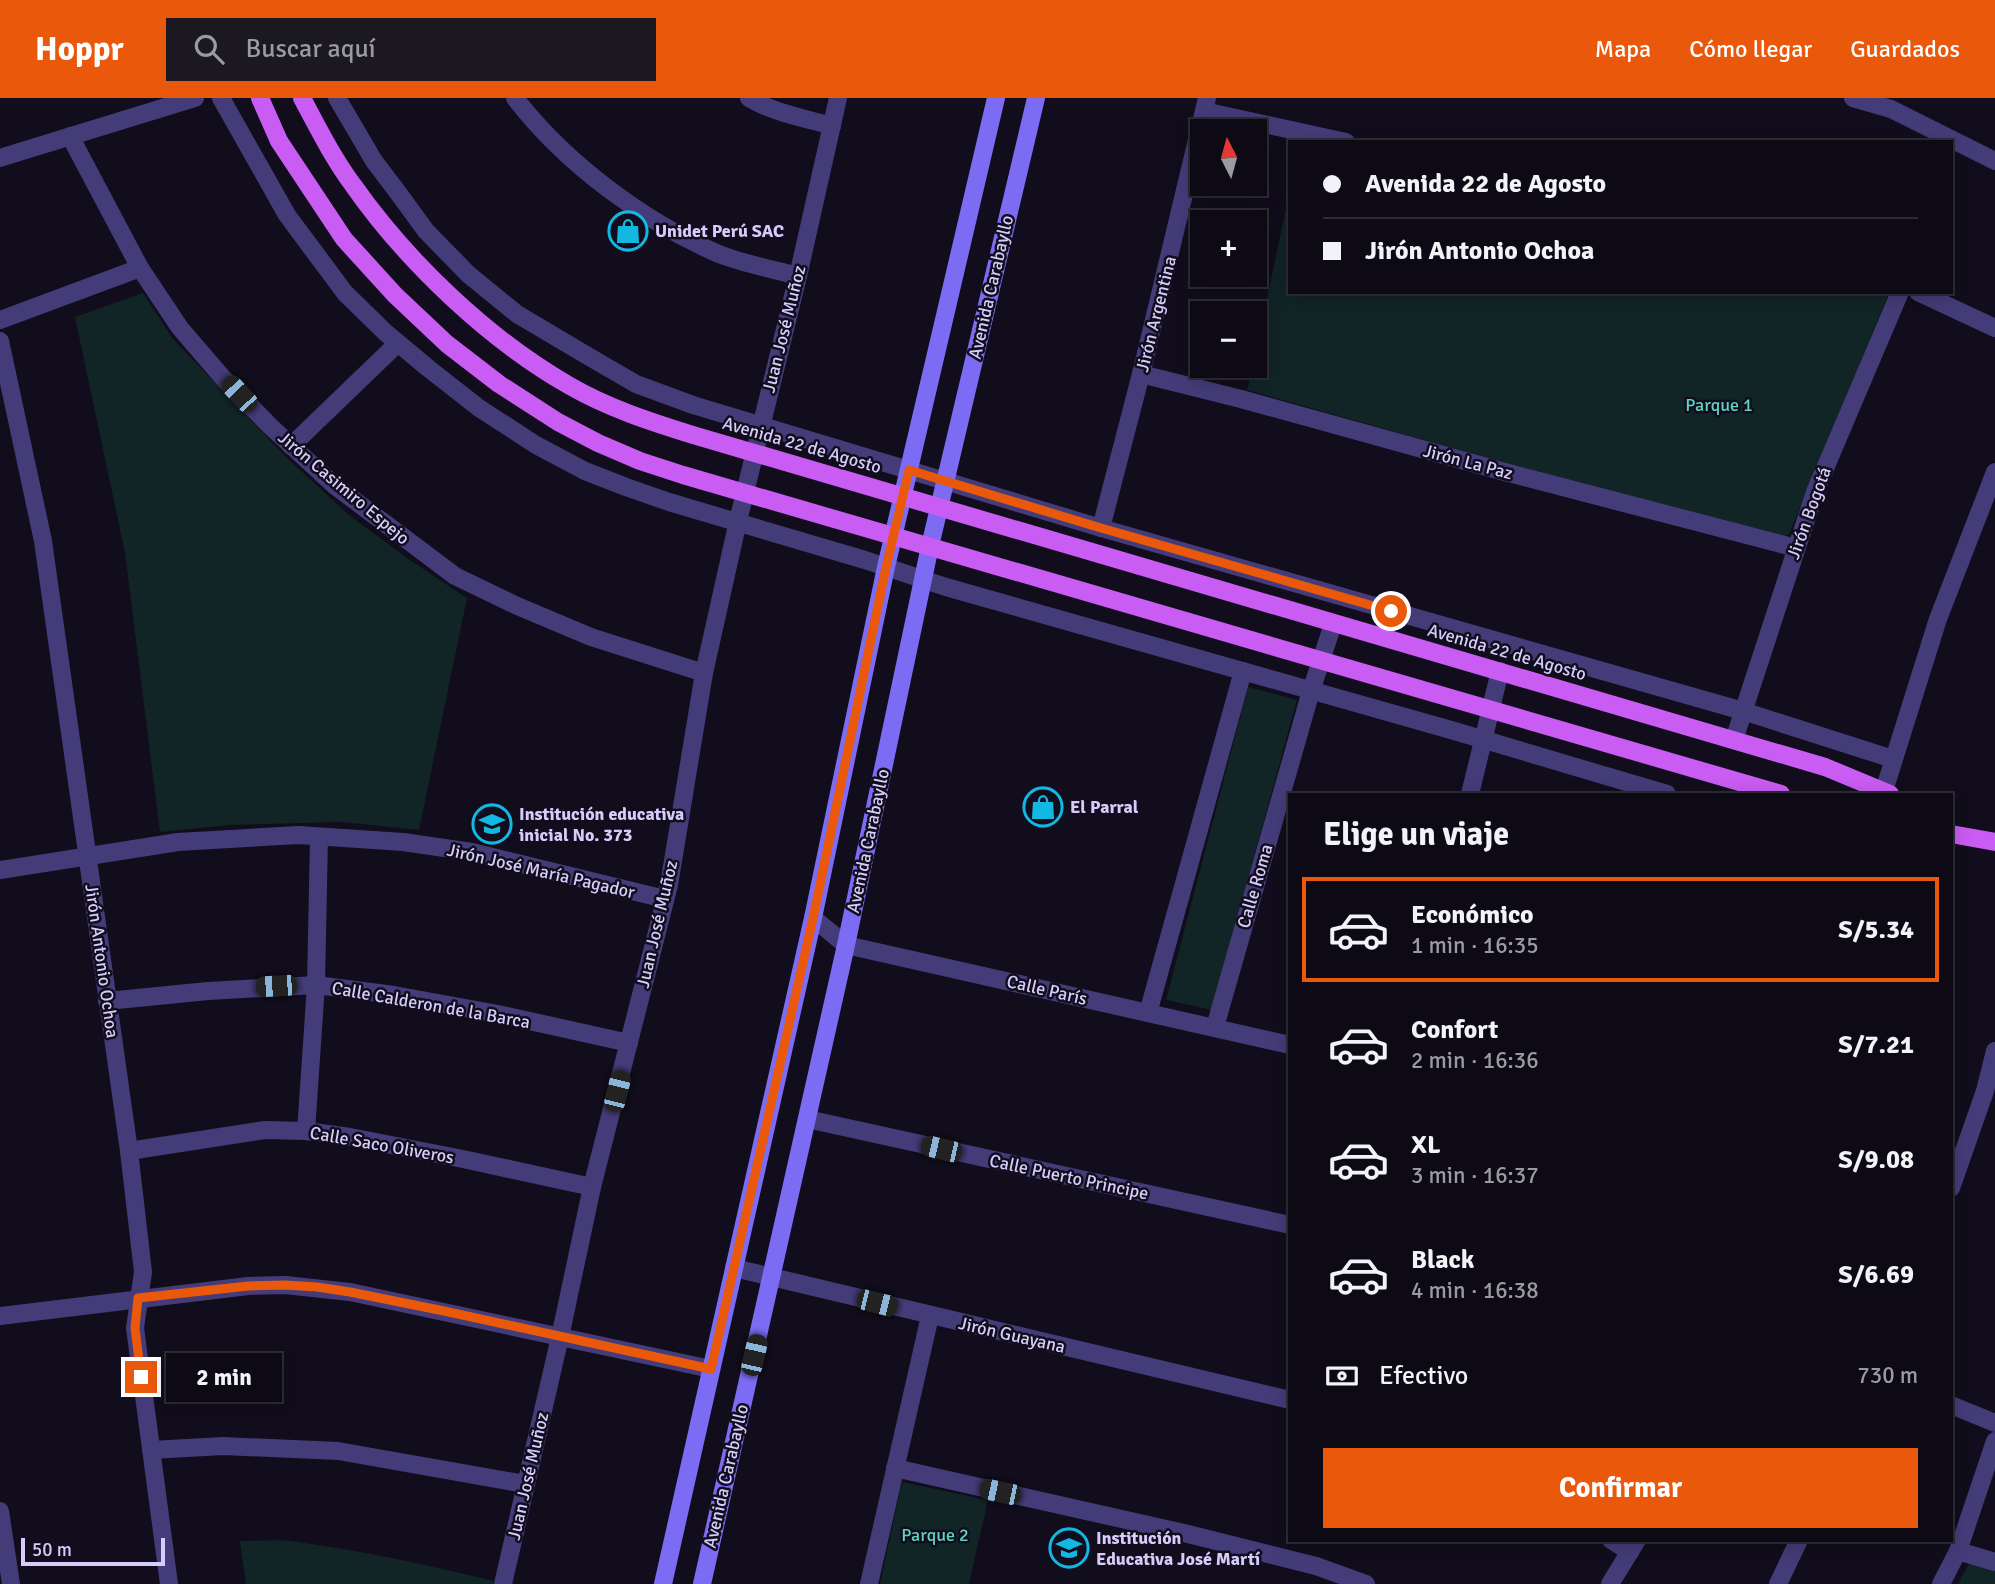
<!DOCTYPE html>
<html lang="es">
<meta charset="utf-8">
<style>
:root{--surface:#0d0a15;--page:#1b1822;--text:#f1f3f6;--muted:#9a9aa0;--line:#2d2b34;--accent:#ea580c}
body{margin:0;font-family:Signika,sans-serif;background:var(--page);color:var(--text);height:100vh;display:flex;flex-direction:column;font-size:26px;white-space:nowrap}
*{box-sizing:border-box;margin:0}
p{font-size:23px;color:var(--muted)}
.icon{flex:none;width:38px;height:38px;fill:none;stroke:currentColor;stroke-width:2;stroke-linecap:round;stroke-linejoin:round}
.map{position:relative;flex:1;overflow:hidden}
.sheet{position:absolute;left:1288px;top:695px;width:665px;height:749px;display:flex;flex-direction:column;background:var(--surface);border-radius:0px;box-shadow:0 4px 18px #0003,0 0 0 2px var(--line)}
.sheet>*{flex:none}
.banner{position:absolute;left:1288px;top:42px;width:665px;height:154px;border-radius:0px;box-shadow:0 4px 18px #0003,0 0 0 2px var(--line);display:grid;align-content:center;height:154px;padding:0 35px;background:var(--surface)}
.needle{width:46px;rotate:354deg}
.controls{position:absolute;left:1190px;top:21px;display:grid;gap:14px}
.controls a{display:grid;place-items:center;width:77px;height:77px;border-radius:0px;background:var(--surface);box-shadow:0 4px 18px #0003,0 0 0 2px var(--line);font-size:35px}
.scale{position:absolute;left:21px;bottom:18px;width:144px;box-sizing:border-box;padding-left:7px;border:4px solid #d6ccfb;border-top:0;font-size:19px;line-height:24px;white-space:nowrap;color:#d6ccfb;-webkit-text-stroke:5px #110d1c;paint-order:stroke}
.end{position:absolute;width:32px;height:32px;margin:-16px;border:9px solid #ea580c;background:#fff;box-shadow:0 0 0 4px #fff}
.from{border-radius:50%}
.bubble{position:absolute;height:49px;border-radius:0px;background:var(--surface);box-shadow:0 4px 18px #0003,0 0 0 2px var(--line);font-size:23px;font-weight:700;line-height:49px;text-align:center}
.car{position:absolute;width:21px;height:42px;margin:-21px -10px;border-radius:9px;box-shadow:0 0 5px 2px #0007;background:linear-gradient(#222 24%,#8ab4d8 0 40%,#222 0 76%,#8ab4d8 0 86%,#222 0)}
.banner b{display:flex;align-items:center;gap:24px;height:66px;font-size:26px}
.banner b+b{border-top:2px solid var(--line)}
.banner i{width:18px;height:18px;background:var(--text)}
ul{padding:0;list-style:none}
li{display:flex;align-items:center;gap:21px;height:105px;margin:0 14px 10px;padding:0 21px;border:4px solid transparent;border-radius:0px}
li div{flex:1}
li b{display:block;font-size:26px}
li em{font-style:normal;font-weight:700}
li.on{border-color:var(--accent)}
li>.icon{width:63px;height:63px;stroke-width:1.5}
h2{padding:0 35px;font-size:32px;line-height:84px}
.pay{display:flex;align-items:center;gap:18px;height:77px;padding:0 35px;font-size:26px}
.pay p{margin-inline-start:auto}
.button{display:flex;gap:14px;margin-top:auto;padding:14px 35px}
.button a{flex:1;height:80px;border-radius:0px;background:var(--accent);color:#fff;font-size:28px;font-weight:700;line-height:80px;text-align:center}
header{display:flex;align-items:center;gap:42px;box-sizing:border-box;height:98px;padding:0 35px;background:var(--accent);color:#fff}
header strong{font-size:33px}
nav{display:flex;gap:38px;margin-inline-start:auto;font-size:24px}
.search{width:490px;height:63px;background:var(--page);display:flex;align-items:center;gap:18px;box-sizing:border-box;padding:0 24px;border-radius:0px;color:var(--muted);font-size:26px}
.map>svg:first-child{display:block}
</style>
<header>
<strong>Hoppr</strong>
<div class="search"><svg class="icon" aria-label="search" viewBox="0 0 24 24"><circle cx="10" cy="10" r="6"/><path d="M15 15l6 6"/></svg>Buscar aquí</div>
<nav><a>Mapa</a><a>Cómo llegar</a><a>Guardados</a></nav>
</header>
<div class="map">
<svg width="1995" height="1486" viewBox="0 0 1995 1486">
<rect width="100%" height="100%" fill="#110d1c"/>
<!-- green -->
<g fill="#112426">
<path d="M1290 92V194L1889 195 1789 436 1776 441 1247 292 1253 268H1255V257Z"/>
<path d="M143 195 173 241 287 360 349 417 407 460 467 500 419 732 342 724 230 727 160 734 125 455 75 219Z"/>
<path d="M1248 589 1297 602 1212 912 1166 902Z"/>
<path d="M902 1384 988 1402 969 1486H880Z"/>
<path d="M283 1442C355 1451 424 1466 494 1483L493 1486H246L240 1443Z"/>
<path d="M1971 1462 1995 1470V1486H1958Z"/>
</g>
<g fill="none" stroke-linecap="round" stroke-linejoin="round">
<!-- street -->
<g stroke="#443c78" stroke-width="18">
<path d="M221 0 287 117 345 195 386 235 428 270 479 310 536 347 585 373 626 389 669 404 865 462 946 489 1451 632 1667 696"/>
<path d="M337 0 374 63 399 96 426 133 468 176 517 216 581 254 636 286 693 307 1101 430 1743 613 1893 661"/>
<path d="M515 0C565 65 644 124 719 156 744 166 772 171 798 178"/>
<path d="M749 0C774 15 804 20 832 28"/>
<path d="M1853 0 1891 11 1995 63"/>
<path d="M1204 13 1346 44"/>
<path d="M70 38 140 170 180 230 223 280 270 328 334 387 455 478 515 507 591 539 704 575"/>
<path d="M0 60 195 0"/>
<path d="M1918 194 1995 230"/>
<path d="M0 222 140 170"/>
<path d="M0 243 43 443 129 1053 143 1174 135 1230 169 1486"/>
<path d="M1141 276 1241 301 1505 374 1796 450"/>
<path d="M291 348 398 245"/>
<path d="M1101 430 1141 276 1207 0"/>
<path d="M1734 642 1815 394 1900 194"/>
<path d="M1470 696 1500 573"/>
<path d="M1883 696 1938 521 1995 374"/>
<path d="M0 772 178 744 299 737 403 744 472 754 665 801"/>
<path d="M813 820 846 847 1290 947"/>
<path d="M107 903 208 893 316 887 394 897 498 916 629 945"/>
<path d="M1148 915 1243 573"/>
<path d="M1215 929 1311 593 1333 526"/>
<path d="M807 1021 1290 1127"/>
<path d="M306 1033 316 887 319 739"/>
<path d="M129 1053 265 1032 306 1033 350 1039 463 1061 592 1089"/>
<path d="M1951 1090 1985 993 1995 953"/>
<path d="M734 1170 1290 1302"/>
<path d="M0 1218 248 1188 285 1187 350 1194 711 1271"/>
<path d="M1951 1307 1995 1325"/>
<path d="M151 1352 223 1348 338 1353 525 1386"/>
<path d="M895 1370 1184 1435 1316 1468 1366 1486"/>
<path d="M0 1413 11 1486"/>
<path d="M1611 1442 1630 1454"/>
<path d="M1958 1453 1995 1464"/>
<path d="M503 1486 560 1239 592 1089 669 787 704 575 738 423 798 178 838 0"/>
<path d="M869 1486 930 1218"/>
<path d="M1610 1486 1637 1442"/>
<path d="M1778 1486 1799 1442"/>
<path d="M1941 1486 1958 1453 1995 1343"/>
</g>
<!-- secondary -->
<g stroke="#7c6bf3" stroke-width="18">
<path d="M663 1486 813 820 886 469 996 0"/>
<path d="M702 1486 846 847 930 448 1036 0"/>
</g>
<!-- primary -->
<g stroke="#c95cf2" stroke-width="18">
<path d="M260 0 279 43 344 141 395 197 447 246 499 286 558 324 598 345 640 363 683 377 1781 696"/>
<path d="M302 0C318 30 333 60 353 87 407 164 489 242 570 288 608 310 651 324 693 337L1825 669 1890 696"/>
<path d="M1951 736 1995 744"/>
</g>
</g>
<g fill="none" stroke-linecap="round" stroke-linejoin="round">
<!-- route -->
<path stroke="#ea580c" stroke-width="9" d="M141 1279 135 1230 138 1200 248 1188 285 1187 317 1189 350 1194 444 1213 711 1271 813 820 886 469 909 372 1101 430 1391 513"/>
</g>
<!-- icons -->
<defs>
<g id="shop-ring" transform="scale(2.0125)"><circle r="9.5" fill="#110d1c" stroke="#12b8e2" stroke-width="1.5"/><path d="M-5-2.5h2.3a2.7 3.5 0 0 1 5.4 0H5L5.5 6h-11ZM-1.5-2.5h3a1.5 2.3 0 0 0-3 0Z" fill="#12b8e2"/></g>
<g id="school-ring" transform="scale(2.0125)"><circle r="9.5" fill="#110d1c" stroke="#12b8e2" stroke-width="1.5"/><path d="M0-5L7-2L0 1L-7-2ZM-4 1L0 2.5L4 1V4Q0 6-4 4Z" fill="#12b8e2"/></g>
</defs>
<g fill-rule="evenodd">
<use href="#shop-ring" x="628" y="133"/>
<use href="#shop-ring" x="1043" y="709"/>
<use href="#school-ring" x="492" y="726"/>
<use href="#school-ring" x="1069" y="1450"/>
</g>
<g text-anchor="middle" stroke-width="5" stroke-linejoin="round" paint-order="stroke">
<!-- poi labels -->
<g font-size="18" font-weight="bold" fill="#d6ccfb" stroke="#110d1c" text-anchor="start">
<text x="655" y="139">Unidet Perú SAC</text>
<text x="1070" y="715">El Parral</text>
<text x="519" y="722">Institución educativa<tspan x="519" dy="21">inicial No. 373</tspan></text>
<text x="1096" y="1446">Institución<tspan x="1096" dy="21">Educativa José Martí</tspan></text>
</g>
<!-- street labels -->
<g font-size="18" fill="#d6ccfb" stroke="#110d1c">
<text transform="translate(991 189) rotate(-77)" y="6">Avenida Carabayllo</text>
<text transform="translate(1156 216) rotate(-76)" y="6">Jirón Argentina</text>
<text transform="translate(784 231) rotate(-76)" y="6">Juan José Muñoz</text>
<text transform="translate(802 347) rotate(16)" y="6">Avenida 22 de Agosto</text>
<text transform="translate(1468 364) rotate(15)" y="6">Jirón La Paz</text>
<text transform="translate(344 390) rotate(40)" y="6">Jirón Casimiro Espejo</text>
<text transform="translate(1809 415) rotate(-70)" y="6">Jirón Bogotá</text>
<text transform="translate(1507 554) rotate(16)" y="6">Avenida 22 de Agosto</text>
<text transform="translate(868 743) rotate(-78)" y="6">Avenida Carabayllo</text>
<text transform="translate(541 773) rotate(13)" y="6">Jirón José María Pagador</text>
<text transform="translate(1255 788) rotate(-74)" y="6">Calle Roma</text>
<text transform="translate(657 826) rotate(-77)" y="6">Juan José Muñoz</text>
<text transform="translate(102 863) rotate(82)" y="6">Jirón Antonio Ochoa</text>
<text transform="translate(1047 892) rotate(13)" y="6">Calle París</text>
<text transform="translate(431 907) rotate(10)" y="6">Calle Calderon de la Barca</text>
<text transform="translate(382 1047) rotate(10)" y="6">Calle Saco Oliveros</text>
<text transform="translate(1069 1079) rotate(12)" y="6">Calle Puerto Principe</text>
<text transform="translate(1012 1237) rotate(13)" y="6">Jirón Guayana</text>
<text transform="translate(528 1378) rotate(-77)" y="6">Juan José Muñoz</text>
<text transform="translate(726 1378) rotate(-77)" y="6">Avenida Carabayllo</text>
</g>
<!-- park labels -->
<g font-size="18" fill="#5fd4c2" stroke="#110d1c">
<text x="1719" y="313">Parque 1</text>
<text x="935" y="1443">Parque 2</text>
</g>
</g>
</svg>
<div class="controls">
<a><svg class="needle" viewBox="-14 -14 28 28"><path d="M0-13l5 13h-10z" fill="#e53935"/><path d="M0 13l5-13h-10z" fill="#9a9aa0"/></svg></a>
<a>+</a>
<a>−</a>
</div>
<div class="scale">50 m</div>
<i class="end from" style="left:1391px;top:513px"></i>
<i class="end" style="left:141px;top:1279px"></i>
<div class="bubble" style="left:166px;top:1255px;width:116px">2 min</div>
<i class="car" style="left:239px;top:296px;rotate:317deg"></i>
<i class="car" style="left:276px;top:888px;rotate:267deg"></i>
<i class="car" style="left:617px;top:993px;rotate:14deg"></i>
<i class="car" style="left:941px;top:1051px;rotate:283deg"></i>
<i class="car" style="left:877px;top:1205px;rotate:104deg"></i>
<i class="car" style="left:754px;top:1257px;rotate:13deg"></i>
<i class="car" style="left:1000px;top:1394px;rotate:282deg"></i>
<div class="banner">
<b><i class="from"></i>Avenida 22 de Agosto</b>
<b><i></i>Jirón Antonio Ochoa</b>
</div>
<section class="sheet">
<h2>Elige un viaje</h2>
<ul>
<li class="on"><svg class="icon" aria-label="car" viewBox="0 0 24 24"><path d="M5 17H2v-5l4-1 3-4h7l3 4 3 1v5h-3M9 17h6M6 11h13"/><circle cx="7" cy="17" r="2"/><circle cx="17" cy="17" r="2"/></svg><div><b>Económico</b><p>1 min · 16:35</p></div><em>S/5.34</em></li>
<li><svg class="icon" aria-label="car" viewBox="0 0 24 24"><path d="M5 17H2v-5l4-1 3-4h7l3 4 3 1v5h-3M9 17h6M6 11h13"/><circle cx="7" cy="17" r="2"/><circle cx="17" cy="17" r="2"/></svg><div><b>Confort</b><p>2 min · 16:36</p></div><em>S/7.21</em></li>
<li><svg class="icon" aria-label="car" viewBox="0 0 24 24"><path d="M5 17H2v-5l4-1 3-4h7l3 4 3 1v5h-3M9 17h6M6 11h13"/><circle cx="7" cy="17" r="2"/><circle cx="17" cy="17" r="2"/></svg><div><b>XL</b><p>3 min · 16:37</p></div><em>S/9.08</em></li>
<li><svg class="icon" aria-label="car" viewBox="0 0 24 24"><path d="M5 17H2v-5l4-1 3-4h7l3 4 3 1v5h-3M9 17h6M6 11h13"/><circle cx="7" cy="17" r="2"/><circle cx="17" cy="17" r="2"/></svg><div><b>Black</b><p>4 min · 16:38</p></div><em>S/6.69</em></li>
</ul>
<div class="pay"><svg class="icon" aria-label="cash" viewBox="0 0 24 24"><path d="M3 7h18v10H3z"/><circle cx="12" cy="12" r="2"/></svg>Efectivo<p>730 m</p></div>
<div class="button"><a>Confirmar</a></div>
</section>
</div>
